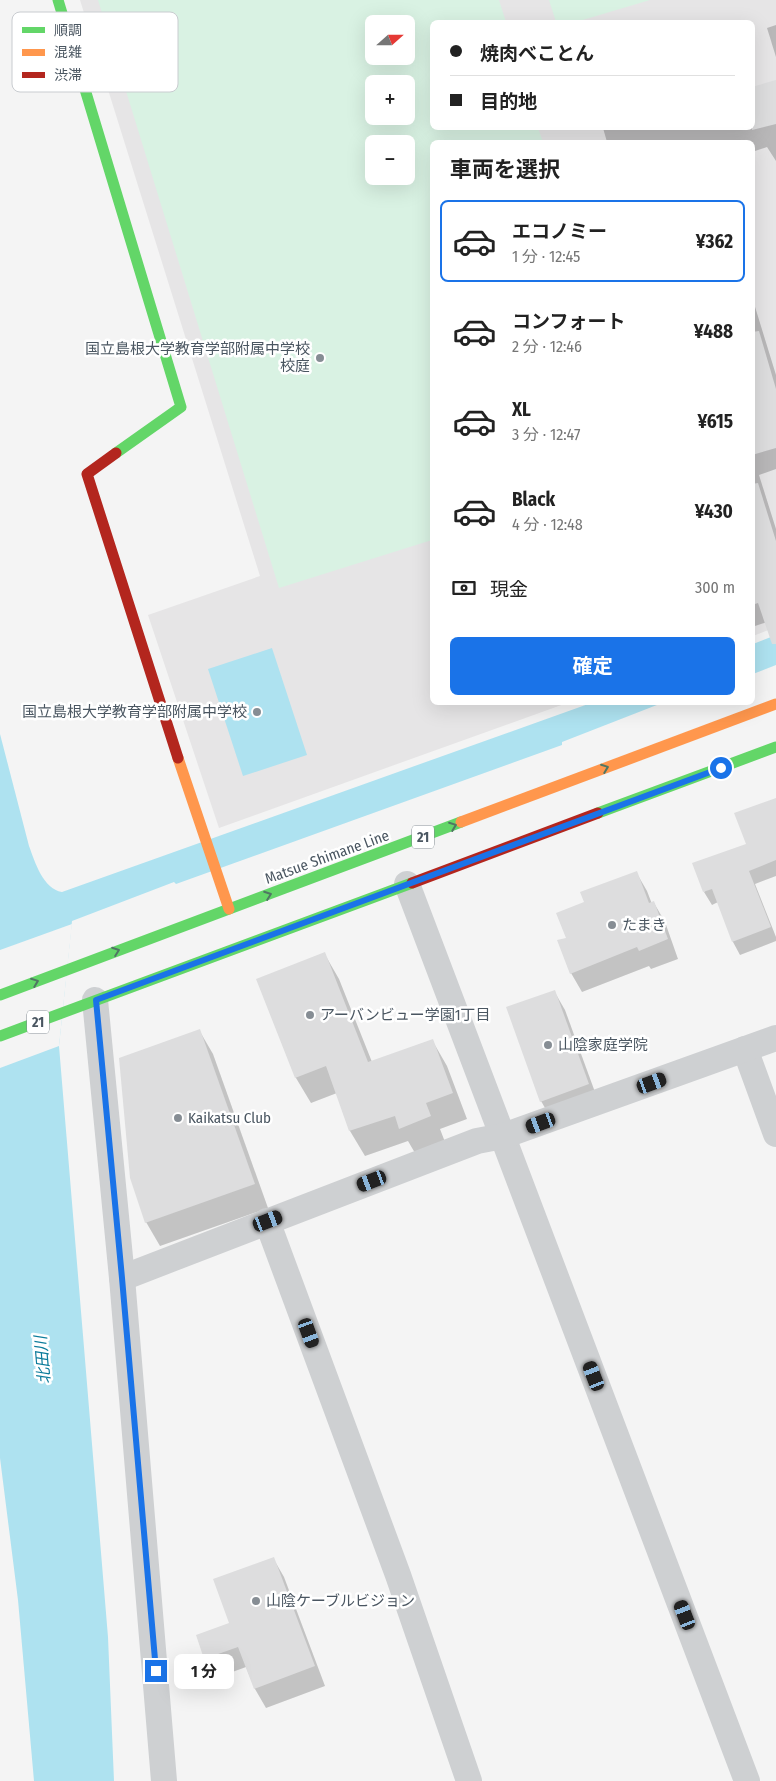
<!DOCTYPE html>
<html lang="ja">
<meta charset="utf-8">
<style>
:root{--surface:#fff;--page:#f6f6f6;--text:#222;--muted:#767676;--line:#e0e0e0;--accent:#1a73e8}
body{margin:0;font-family:"Fira Sans Condensed","Noto Sans JP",sans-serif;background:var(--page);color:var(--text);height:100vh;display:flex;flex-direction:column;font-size:19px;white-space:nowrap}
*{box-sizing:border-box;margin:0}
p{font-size:16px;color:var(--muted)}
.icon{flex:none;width:28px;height:28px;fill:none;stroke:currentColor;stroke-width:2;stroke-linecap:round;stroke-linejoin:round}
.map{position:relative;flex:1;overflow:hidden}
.sheet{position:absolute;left:430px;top:140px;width:325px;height:565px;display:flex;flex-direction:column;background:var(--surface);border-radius:8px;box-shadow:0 5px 20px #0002}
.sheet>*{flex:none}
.banner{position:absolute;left:430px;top:20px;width:325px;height:110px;border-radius:8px;box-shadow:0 5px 20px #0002;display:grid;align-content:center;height:110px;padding:0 20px;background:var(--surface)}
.needle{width:32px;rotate:69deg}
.controls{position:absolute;left:365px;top:15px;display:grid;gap:10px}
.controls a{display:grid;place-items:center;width:50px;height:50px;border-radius:8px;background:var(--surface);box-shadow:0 5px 20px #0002;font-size:25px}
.end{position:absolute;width:22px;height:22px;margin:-11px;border:6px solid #1a73e8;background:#fff;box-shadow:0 0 0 2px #fff}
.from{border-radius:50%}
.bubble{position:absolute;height:35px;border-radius:8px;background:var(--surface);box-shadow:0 5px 20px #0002;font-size:16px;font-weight:700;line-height:35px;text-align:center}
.car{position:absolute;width:15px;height:30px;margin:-15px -8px;border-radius:6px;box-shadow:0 0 4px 1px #0007;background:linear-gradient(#222 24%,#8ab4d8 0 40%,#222 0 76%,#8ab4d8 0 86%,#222 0)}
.banner b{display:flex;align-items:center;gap:18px;height:48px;font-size:19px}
.banner b+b{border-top:1px solid var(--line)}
.banner i{width:12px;height:12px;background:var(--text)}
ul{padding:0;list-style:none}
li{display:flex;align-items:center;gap:15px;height:82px;margin:0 10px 8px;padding:0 10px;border:2px solid transparent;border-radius:8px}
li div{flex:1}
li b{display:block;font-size:19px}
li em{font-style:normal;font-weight:700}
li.active{border-color:var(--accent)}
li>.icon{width:45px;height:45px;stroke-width:1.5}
h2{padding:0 20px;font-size:22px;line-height:60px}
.pay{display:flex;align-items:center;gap:12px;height:55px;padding:0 20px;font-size:19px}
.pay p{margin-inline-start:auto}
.cta{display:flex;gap:10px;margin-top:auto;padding:10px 20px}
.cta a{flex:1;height:58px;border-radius:8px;background:var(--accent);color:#fff;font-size:20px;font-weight:700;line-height:58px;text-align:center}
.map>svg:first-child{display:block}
</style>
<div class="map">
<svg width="776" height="1781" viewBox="0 0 776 1781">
<rect width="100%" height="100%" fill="#f4f4f4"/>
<!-- education -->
<path fill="#e6e5e6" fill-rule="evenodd" d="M80 0H776V627L753 636 752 142H432V702L567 703 219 828 148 615 260 576ZM432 22H752V128H432ZM374 24H406V56H374ZM374 84H406V116H374ZM374 144H406V176H374Z"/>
<!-- green -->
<g fill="#d9f2e3" fill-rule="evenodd">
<path d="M98 0H499L506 22H432V128H538L543 142H432V540L279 588ZM374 24H406V56H374ZM374 84H406V116H374ZM374 144H406V176H374Z"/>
<path d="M549 0H650L576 22H556Z"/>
</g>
<!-- water -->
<g fill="#aee2f0">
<path d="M776 635V665L753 674V644Z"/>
<path d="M272 648 307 755 243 776 208 669Z"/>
<path d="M591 703H662L562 742V745L176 884 174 882 72 921 59 1046 108 1637 114 1781H34L18 1600 0 1458V734L29 846C35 862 43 889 62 892Z"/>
</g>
<!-- pier -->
<path fill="#f4f4f4" d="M72 924 59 1046 0 1068V950Z"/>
<!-- shadow -->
<g fill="#0003">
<path d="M776 25V57L767 28Z"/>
<path d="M776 81V161L767 147 752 152V142H607L603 128H752Z"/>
<path d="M752 297 776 375V469L759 475 776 529V632L767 622 752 627Z"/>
<path d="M776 814V876L755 884 776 937V941L740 955 733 942 718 902 712 905 704 892Z"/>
<path d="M636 872 647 891 652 904 654 903 665 922 678 959 651 969 649 966 582 992 571 973 567 938 586 903Z"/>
<path d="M324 953 339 979 372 1062 432 1040 447 1066 467 1119 440 1129 445 1142 415 1153 408 1141 365 1156 350 1131 337 1093 311 1103 296 1078 258 980Z"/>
<path d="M554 991 565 1010 599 1103 552 1120 541 1101Z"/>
<path d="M199 1030 213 1054 268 1208 160 1246 146 1222Z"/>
<path d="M273 1558 284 1577 325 1686 266 1708 255 1689 246 1667 216 1678 205 1659 197 1636 231 1624Z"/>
</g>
<!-- building -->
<g fill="#ddddde">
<path d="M776 80V124L752 130V87Z"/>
<path d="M759 331 776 389V448L752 455V332Z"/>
<path d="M758 483 776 541V644H772L758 603 752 605V484Z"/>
<path d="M776 798V860L749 871 771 927 732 942 712 889 703 892 692 863 746 844 734 813Z"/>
<path d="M637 871 649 903 654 901 668 939 639 951 637 947 570 974 557 940 566 938 556 913 584 902 580 892Z"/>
<path d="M325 952 368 1062 433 1039 453 1093 426 1103 431 1116 399 1129 395 1116 349 1131 326 1066 295 1078 256 979Z"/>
<path d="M555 990 589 1084 540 1102 506 1007Z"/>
<path d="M200 1029 255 1184 145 1223 130 1178 119 1058Z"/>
<path d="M274 1557 315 1666 254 1689 238 1647 204 1659 196 1635 229 1623 213 1579Z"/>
</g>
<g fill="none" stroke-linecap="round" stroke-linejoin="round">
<!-- street -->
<g stroke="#ced0d2" stroke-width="26">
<path d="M407 884 747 1781"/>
<path d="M95 1000 122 1278 164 1781"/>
<path d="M745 1049 776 1134"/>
<path d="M267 1221 398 1575 469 1781"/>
<path d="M122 1278 477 1141 503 1136 776 1038"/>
</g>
<!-- fast -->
<g stroke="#63d668" stroke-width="11">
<path d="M58 0 181 407 116 453"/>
<path d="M598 813 776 747"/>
<path d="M0 995 461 822"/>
<path d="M0 1036 412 883"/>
</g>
<!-- slow -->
<g stroke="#ff974d" stroke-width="11">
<path d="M178 758 229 909"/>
<path d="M461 822 776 704"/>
</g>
<!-- jam -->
<g stroke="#b3261e" stroke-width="11">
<path d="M116 453 87 474 178 758"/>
<path d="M412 883 598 813"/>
</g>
</g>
<!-- one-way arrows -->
<defs><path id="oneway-chevron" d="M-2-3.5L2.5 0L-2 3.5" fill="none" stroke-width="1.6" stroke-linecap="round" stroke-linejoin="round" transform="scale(1.25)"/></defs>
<g stroke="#507663">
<use href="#oneway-chevron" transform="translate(605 768) rotate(-21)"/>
<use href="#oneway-chevron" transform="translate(453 826) rotate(-21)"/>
<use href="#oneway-chevron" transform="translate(268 895) rotate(-20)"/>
<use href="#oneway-chevron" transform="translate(116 951) rotate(-20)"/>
<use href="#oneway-chevron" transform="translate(35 982) rotate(-21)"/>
</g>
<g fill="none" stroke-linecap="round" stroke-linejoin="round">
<!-- route -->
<path stroke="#1a73e8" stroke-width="6" d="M156 1671 122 1278 96 1000 721 768"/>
</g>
<!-- markers -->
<g fill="#868d94" stroke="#fff" stroke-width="2">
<circle cx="320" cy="358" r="5"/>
<circle cx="257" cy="712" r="5"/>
<circle cx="612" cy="925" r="5"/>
<circle cx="310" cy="1015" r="5"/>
<circle cx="548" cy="1045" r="5"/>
<circle cx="178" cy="1118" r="5"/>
<circle cx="256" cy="1601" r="5"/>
</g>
<g text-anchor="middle" stroke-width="5" stroke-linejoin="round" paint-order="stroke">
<!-- shield labels -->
<g fill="#fff" stroke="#808990" stroke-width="1">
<rect x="412" y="825.5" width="22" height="23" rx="4"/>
<rect x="27" y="1010.5" width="22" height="23" rx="4"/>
</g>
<g font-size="14" font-weight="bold" fill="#4a5661">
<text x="423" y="842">21</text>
<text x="38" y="1027">21</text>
</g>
<!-- poi labels -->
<g font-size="15" fill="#4a5661" stroke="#fff" text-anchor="start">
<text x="310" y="354" text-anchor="end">国立島根大学教育学部附属中学校<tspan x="310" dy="17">校庭</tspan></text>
<text x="247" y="717" text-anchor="end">国立島根大学教育学部附属中学校</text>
<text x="622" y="930">たまき</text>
<text x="320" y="1020">アーバンビュー学園1丁目</text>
<text x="558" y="1050">山陰家庭学院</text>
<text x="188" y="1123">Kaikatsu Club</text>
<text x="266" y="1606">山陰ケーブルビジョン</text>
</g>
<!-- street labels -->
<g font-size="15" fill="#4a5661" stroke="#fff">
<text transform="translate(327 857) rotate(-20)" y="5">Matsue Shimane Line</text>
</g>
<!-- water labels -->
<g font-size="16" font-style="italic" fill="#0c7c9b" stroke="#fff">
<text transform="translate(42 1360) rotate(-95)" y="6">北田川</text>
</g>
</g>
<!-- legend -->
<rect x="12" y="12" width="166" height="80" rx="8" fill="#fff" stroke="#c9ccd0" stroke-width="1"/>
<rect x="22" y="27" width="23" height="6" fill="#63d668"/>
<rect x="22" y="49" width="23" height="7" fill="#ff974d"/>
<rect x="22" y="72" width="23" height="6" fill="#b3261e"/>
<g font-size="14" fill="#4a5661">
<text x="54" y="35">順調</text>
<text x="54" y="57">混雑</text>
<text x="54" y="80">渋滞</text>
</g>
</svg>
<div class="controls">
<a><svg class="needle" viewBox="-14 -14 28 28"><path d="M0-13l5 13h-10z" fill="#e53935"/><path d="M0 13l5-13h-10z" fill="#767676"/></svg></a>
<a>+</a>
<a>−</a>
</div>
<i class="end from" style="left:721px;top:768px"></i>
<i class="end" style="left:156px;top:1671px"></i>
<div class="bubble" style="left:174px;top:1654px;width:60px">1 分</div>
<i class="car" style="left:652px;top:1083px;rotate:70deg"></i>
<i class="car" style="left:541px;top:1123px;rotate:250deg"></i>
<i class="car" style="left:372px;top:1181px;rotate:249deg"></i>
<i class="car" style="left:268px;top:1221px;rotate:69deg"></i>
<i class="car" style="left:309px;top:1333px;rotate:160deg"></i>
<i class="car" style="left:594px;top:1376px;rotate:339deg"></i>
<i class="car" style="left:685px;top:1615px;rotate:339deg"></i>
<div class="banner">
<b><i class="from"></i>焼肉べことん</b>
<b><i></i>目的地</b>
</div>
<section class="sheet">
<h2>車両を選択</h2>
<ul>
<li class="active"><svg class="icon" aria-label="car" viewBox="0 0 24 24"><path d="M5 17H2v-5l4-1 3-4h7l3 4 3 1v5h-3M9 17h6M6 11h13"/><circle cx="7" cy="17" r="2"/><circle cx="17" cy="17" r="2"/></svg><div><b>エコノミー</b><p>1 分 · 12:45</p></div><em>¥362</em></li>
<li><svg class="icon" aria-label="car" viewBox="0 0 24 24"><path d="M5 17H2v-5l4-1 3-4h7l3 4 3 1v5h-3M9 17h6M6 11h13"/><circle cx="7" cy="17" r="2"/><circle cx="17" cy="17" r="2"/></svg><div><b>コンフォート</b><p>2 分 · 12:46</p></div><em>¥488</em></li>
<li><svg class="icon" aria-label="car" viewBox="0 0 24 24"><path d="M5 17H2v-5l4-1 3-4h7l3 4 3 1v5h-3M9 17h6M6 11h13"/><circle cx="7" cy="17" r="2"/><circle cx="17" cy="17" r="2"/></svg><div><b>XL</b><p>3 分 · 12:47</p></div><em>¥615</em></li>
<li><svg class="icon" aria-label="car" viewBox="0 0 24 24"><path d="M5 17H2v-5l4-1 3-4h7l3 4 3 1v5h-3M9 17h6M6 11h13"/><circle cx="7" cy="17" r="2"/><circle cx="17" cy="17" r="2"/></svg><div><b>Black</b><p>4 分 · 12:48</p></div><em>¥430</em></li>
</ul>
<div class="pay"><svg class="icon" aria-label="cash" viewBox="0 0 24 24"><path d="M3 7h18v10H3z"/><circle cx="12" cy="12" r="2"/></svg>現金<p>300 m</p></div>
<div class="cta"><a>確定</a></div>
</section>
</div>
